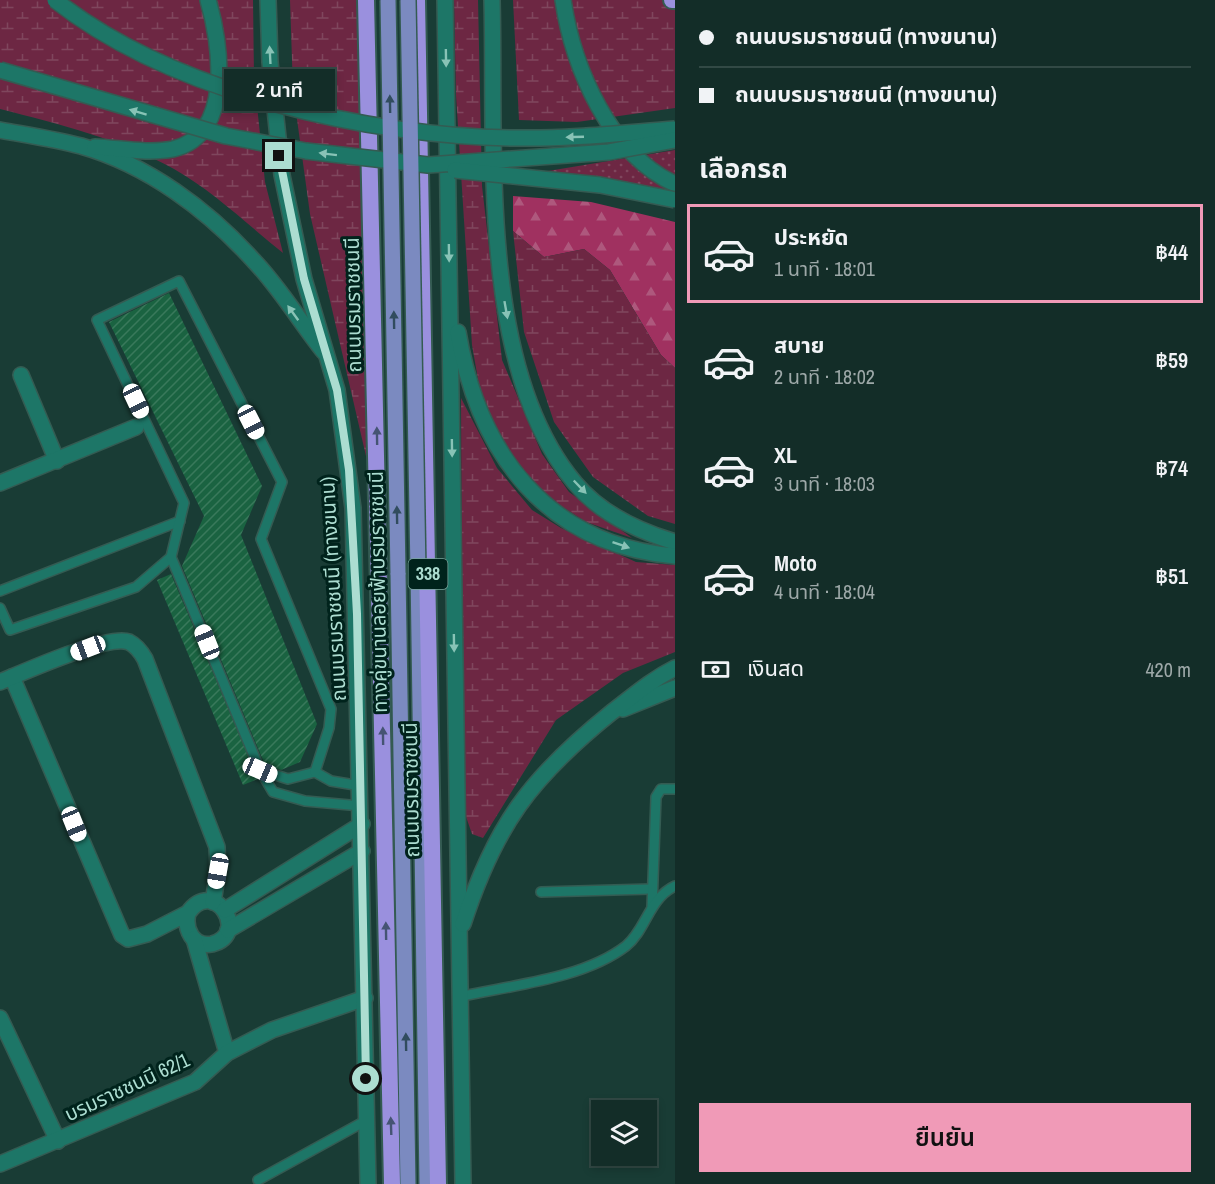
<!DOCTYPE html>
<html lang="th">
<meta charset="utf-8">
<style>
:root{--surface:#132d28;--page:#203934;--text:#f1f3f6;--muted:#9da8a8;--line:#324945;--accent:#f09ab7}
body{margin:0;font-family:"Archivo Narrow","Noto Sans Thai",sans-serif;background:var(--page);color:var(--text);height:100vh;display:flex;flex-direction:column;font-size:22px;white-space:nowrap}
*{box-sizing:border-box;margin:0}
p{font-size:20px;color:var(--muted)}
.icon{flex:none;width:33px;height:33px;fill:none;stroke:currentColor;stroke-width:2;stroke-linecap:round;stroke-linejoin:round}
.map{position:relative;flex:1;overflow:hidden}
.drawer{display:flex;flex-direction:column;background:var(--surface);width:540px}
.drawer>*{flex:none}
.hud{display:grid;align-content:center;height:132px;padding:0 24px;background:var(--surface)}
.tools{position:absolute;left:591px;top:1100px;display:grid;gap:12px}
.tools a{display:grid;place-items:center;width:66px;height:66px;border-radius:0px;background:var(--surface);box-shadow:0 3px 9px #0003,0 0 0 2px var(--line);font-size:30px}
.end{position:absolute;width:27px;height:27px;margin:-14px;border:8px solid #acddd1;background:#111;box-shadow:0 0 0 3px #111}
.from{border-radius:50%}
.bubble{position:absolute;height:42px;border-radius:0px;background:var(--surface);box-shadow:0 3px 9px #0003,0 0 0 2px var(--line);font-size:20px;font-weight:600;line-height:42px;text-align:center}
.car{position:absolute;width:18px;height:36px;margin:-18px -9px;border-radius:8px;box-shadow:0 0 4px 2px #0007;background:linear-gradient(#fff 24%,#345 0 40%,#fff 0 76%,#345 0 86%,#fff 0)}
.hud b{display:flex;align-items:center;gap:21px;height:57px;font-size:22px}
.hud b+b{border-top:2px solid var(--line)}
.hud i{width:15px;height:15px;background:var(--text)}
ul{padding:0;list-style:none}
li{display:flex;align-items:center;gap:18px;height:99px;margin:0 12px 9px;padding:0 12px;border:3px solid transparent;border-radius:0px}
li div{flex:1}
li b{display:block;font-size:22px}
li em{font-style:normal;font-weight:600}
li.current{border-color:var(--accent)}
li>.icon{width:54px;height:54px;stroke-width:1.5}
h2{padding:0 24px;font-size:27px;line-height:72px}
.pay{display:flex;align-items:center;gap:15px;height:66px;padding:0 24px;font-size:22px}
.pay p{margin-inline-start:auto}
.cta{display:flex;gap:12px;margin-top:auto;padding:12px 24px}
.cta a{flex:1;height:69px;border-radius:0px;background:var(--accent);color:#111;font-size:24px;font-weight:600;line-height:69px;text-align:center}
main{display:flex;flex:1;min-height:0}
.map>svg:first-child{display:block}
</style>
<main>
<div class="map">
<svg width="675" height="1184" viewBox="0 0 675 1184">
<defs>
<pattern id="grass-dots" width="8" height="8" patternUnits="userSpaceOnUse" patternTransform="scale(1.5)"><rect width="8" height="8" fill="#6d2743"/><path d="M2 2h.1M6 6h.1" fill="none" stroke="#7f465d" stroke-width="1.8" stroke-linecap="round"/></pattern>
<pattern id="forest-firs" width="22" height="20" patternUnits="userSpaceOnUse" patternTransform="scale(1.5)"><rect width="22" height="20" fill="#a03160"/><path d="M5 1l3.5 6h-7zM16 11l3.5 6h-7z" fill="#ae587d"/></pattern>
<pattern id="wetland-marsh" width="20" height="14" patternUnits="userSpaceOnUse" patternTransform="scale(1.5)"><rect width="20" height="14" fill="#6d2743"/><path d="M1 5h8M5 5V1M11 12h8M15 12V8" fill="none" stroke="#7f465d"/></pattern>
<pattern id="building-hatch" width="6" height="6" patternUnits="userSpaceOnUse" patternTransform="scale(1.5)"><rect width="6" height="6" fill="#1a6341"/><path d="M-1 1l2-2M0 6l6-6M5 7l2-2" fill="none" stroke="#39795b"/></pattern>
</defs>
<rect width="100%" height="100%" fill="#193c35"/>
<!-- grass -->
<path fill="url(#grass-dots)" d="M675 150V196L548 171Z"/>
<!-- forest -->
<path fill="url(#forest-firs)" d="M513 196 591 202 675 222V368L661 355 610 270 584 249 544 257 513 231Z"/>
<!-- wetland -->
<g fill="url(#wetland-marsh)">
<path d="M0 0H253L254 77 265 182 283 253C248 225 213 191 174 169 120 139 59 124 0 109Z"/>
<path d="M290 0H363L372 482 310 214 293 90Z"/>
<path d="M454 0H478L482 186 502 360 542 454 569 492 632 538 586 522 547 497 512 460 482 402 472 345 456 95Z"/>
<path d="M513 0H675V108L577 122 519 120Z"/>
<path d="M513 231 544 257 584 249 610 270 661 355 675 368V524L648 516 593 477 554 422 524 332Z"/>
<path d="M461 398 497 468 532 510 561 528 636 562 675 565V652L623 673 556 720 483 838 472 834 463 808Z"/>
</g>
<!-- building -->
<g fill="url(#building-hatch)">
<path d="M169 293 262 486 241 535 317 724 300 762 281 770 265 765 182 566 204 516 109 322Z"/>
<path d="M171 574 258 779 243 785 157 580Z"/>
</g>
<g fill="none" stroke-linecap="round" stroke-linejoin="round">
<!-- service casing -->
<g stroke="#345b52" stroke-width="12">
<g id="service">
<path d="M0 591 180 521"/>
<path d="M0 608 10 630 136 587 171 557"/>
<path d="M260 770 288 779 315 772 331 781 361 786"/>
<path d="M315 772 329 728 331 709 261 539 282 482 179 281 97 320 184 503 171 557 260 770 273 792 305 801 361 806"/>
<path d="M541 892 651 889"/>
<path d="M652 907 656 797 661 789H675"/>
<path d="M459 997C512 985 583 979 626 946 646 930 649 898 675 886"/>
<path d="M258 1180 367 1120"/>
</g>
</g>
<!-- minor casing -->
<g stroke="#345b52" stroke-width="18">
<g id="minor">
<path d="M21 375 57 461"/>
<path d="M0 483 136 427"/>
<path d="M12 677 122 935 128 939 147 934 188 913C214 876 251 934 212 944 193 948 184 929 188 913"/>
<path d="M0 682C24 672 108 634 129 642 137 646 141 652 145 659L217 847 218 871 213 902"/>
<path d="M225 910 362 824"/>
<path d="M228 930 362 851"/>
<path d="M194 939 227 1053"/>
<path d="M0 1018 58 1141"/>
<path d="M0 1164 195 1082 227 1053 272 1030 365 998"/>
</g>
</g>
<!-- secondary casing -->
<g stroke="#345b52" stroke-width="18">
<g id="secondary">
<path d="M268 0 270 62 282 175 304 279 337 390 353 508 368 1184"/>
<path d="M445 0 463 1184"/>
<path d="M492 0C496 144 477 367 575 483 600 513 638 531 675 542"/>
<path d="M563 0C573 68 610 154 675 184"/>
<path d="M0 130C27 135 54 139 81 146 148 165 208 210 254 261 280 288 300 322 324 352"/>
<path d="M95 147C119 148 148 154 173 149 234 135 221 44 208 0"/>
<path d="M458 332C478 452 546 545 675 556"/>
<path d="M623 709 675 688"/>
<path d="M463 924C495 825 531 777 612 712 633 696 651 680 675 668"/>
</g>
</g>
<!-- primary casing -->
<g stroke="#345b52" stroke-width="18">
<g id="primary">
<path d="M418 571 427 1184"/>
<path d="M398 573 408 1184"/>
</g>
</g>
<!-- trunk casing -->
<g stroke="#345b52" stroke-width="20">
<g id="trunk">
<path d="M366 0 392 1184"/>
<path d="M417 0 438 1184"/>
<path d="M672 0H675"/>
</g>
</g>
<!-- service -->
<use href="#service" stroke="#1d7667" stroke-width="9"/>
<!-- minor -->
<use href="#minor" stroke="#1d7667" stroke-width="15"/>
<!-- secondary -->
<use href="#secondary" stroke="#1d7667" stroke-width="15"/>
<!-- primary -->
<use href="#primary" stroke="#7b8ac0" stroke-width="15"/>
<!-- trunk -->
<use href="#trunk" stroke="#9a90de" stroke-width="16"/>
<!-- secondary-bridge casing -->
<g stroke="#345b52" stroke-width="18" stroke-linecap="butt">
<g id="secondary-bridge">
<path d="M55 0C173 93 369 137 517 138 570 139 622 133 675 129"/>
<path d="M0 70 226 136 306 151 428 165 609 152 675 140"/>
<path d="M455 170 600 185 675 200"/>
</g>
</g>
<!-- primary-bridge casing -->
<g stroke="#345b52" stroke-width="18" stroke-linecap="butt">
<g id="primary-bridge">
<path d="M388 0 398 573"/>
<path d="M408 0 418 571"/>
</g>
</g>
<!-- secondary-bridge -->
<use href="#secondary-bridge" stroke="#1d7667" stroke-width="15"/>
<!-- primary-bridge -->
<use href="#primary-bridge" stroke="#7b8ac0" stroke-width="15"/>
</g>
<!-- one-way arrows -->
<defs><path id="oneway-solid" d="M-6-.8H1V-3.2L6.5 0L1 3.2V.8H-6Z" transform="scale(1.5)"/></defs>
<g fill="#88c3b6">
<use href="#oneway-solid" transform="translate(270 55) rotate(-93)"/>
<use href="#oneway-solid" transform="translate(446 58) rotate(89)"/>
<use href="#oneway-solid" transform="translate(138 112) rotate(-163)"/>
<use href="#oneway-solid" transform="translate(575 137) rotate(178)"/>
<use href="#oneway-solid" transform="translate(328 154) rotate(-173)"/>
<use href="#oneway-solid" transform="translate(449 253) rotate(89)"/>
<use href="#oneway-solid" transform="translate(506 310) rotate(80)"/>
<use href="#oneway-solid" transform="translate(293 313) rotate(-126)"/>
<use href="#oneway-solid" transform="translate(452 448) rotate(89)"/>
<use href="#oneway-solid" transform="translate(580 487) rotate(46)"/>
<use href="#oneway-solid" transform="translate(621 545) rotate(19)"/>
<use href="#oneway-solid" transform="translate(454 643) rotate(89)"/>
</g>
<g fill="#314c5e">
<use href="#oneway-solid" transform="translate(390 104) rotate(-91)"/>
<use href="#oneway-solid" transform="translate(394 320) rotate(-91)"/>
<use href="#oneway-solid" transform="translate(397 515) rotate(-91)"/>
<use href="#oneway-solid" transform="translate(406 1042) rotate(-91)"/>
</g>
<g fill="#455473">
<use href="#oneway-solid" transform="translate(377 436) rotate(-91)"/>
<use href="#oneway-solid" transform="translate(383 736) rotate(-91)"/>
<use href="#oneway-solid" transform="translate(386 931) rotate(-91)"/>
<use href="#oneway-solid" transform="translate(391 1126) rotate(-92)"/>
</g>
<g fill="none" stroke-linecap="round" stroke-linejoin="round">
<!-- route -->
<path stroke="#acddd1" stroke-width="8" d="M279 156 304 279 337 390 349 470 357 614 366 1079"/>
</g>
<g text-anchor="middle" stroke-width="6" stroke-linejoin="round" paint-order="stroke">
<!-- shield labels -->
<rect fill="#00231c" stroke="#78a59b" stroke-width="1.5" x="408.5" y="559" width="39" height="30" rx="4.5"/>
<g font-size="18" font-weight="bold" fill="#acddd1">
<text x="428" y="580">338</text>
</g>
<!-- street labels -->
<g font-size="20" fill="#acddd1" stroke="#00231c">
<text transform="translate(353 305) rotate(-91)" y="7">ถนนบรมราชชนนี</text>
<text transform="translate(333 589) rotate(-93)" y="7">ถนนบรมราชชนนี (ทางขนาน)</text>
<text transform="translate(378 592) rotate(-91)" y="7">ทางคู่ขนานลอยฟ้าบรมราชชนนี</text>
<text transform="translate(411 790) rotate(-91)" y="7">ถนนบรมราชชนนี</text>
<text transform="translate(127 1087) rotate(-25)" y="7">บรมราชชนนี 62/1</text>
</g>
</g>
</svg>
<div class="tools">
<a><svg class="icon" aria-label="layers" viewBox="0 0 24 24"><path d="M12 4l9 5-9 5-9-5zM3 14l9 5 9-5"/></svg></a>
</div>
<i class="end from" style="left:366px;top:1079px"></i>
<i class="end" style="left:279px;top:156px"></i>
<div class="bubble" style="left:224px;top:69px;width:111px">2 นาที</div>
<i class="car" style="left:136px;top:401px;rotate:155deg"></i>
<i class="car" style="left:251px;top:422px;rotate:153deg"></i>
<i class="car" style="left:207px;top:642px;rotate:338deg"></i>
<i class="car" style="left:88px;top:648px;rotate:249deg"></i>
<i class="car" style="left:260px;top:770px;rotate:113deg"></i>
<i class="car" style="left:74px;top:824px;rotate:158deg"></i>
<i class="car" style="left:218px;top:871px;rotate:190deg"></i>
</div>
<section class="drawer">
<div class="hud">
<b><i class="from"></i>ถนนบรมราชชนนี (ทางขนาน)</b>
<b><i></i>ถนนบรมราชชนนี (ทางขนาน)</b>
</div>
<h2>เลือกรถ</h2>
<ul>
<li class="current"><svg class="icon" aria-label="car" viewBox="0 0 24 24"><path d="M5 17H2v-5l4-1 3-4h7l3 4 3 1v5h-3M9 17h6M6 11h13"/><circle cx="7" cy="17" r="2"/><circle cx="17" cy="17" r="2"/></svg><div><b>ประหยัด</b><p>1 นาที · 18:01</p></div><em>฿44</em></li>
<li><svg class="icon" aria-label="car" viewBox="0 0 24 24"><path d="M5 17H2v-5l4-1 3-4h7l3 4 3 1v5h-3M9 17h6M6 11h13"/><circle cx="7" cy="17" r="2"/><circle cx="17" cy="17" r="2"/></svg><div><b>สบาย</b><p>2 นาที · 18:02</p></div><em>฿59</em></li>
<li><svg class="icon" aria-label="car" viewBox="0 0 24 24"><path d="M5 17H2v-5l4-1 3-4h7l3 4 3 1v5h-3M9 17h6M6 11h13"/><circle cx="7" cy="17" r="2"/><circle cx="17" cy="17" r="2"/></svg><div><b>XL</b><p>3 นาที · 18:03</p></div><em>฿74</em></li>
<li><svg class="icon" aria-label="car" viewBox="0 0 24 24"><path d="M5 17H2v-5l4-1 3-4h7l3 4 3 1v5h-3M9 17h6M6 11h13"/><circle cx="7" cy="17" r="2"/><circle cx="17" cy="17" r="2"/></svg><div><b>Moto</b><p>4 นาที · 18:04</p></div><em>฿51</em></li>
</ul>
<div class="pay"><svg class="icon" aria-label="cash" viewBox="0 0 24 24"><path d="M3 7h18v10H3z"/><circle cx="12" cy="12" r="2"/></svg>เงินสด<p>420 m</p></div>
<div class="cta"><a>ยืนยัน</a></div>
</section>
</main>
